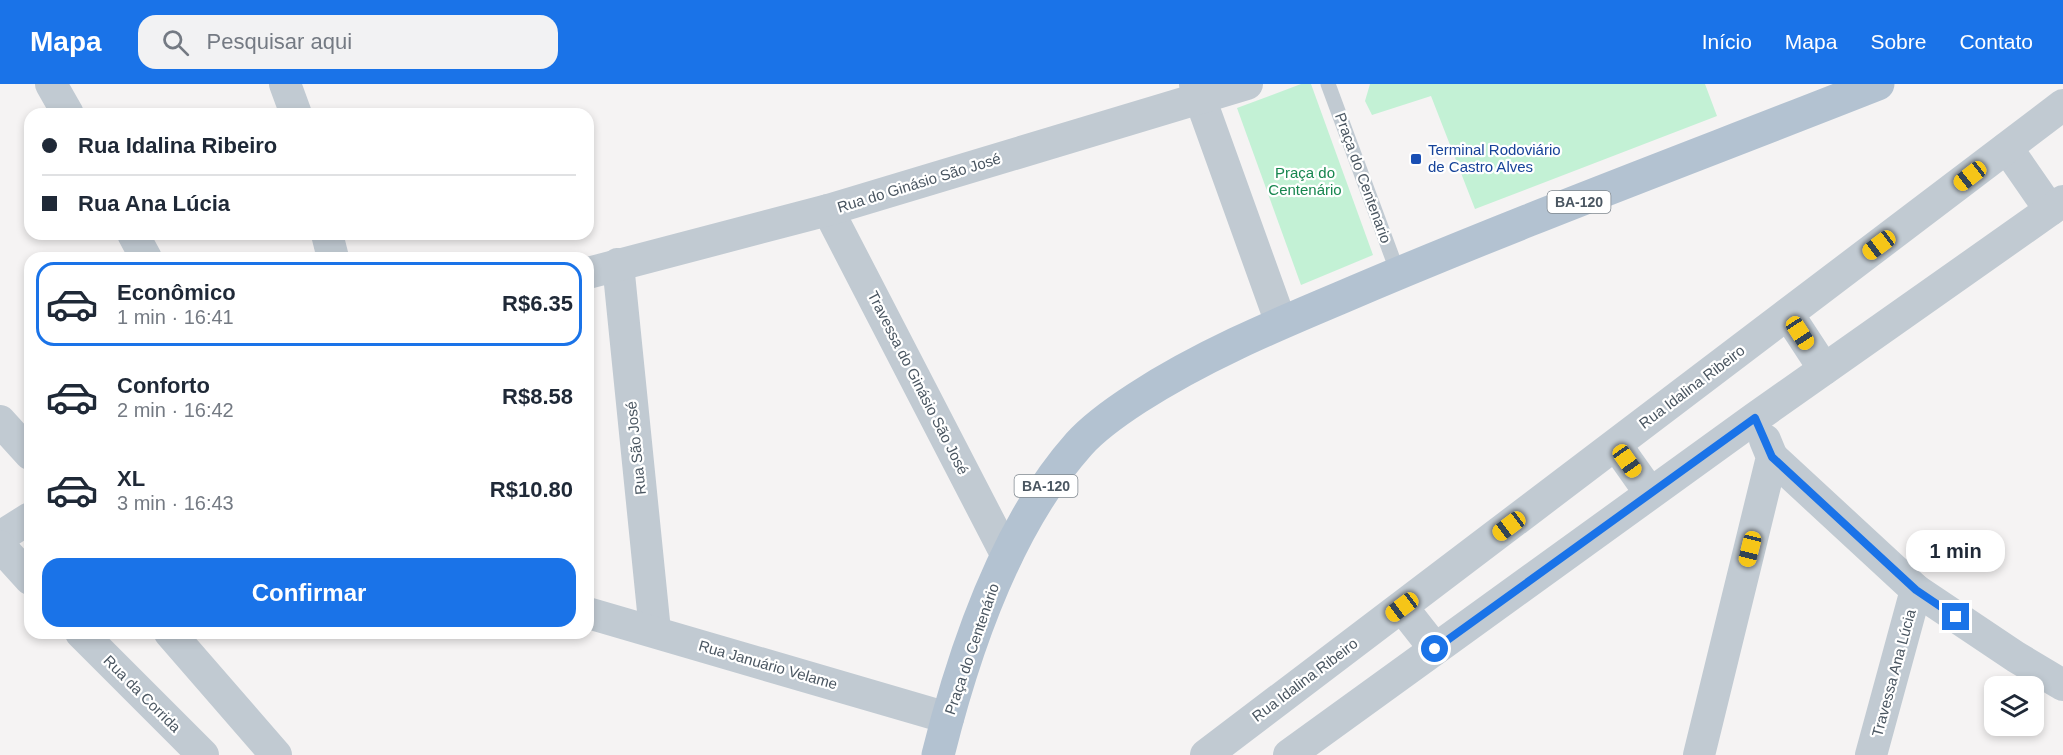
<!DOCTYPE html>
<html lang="pt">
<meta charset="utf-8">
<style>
:root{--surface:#fff;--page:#f2f2f3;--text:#1f2937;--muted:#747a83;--line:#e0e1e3;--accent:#1a73e8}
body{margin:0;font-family:Arial,sans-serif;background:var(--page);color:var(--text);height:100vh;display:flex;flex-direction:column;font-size:22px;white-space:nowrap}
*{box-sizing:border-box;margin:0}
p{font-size:20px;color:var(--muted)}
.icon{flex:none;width:33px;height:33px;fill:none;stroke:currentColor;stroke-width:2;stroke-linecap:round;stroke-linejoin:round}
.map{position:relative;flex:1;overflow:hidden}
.details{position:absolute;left:24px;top:168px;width:570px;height:387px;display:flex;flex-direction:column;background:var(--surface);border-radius:18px;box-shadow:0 3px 9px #0003}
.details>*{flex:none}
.hud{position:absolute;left:24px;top:24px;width:570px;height:132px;border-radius:18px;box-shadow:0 3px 9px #0003;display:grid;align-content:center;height:132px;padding:0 18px;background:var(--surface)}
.buttons{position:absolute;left:1984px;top:592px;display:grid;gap:12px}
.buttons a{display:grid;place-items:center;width:60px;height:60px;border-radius:12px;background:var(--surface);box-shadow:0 3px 9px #0003;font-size:30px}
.end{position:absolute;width:27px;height:27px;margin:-14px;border:8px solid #1a73e8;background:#fff;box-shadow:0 0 0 3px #fff}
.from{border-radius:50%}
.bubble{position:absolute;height:42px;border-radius:18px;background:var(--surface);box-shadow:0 3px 9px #0003;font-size:20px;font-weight:600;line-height:42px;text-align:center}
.car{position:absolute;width:18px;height:36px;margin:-18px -9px;border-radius:8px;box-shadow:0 0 4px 2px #0007;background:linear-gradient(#f5c518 24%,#345 0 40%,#f5c518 0 76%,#345 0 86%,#f5c518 0)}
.hud b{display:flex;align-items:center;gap:21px;height:57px;font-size:22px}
.hud b+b{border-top:2px solid var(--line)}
.hud i{width:15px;height:15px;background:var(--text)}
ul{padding:10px 0 0;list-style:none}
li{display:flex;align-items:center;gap:18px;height:84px;margin:0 12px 9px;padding:0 6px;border:3px solid transparent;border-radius:18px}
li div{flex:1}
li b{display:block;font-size:22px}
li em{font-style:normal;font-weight:600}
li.on{border-color:var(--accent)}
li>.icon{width:54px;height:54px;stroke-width:1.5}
.action{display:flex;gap:12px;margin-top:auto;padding:12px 18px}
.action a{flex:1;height:69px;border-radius:18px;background:var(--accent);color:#fff;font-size:24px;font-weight:600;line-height:69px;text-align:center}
header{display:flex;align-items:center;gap:36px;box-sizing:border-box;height:84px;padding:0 30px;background:var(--accent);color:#fff}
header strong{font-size:28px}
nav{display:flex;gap:33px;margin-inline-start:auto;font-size:21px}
.search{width:420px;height:54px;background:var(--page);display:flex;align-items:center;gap:15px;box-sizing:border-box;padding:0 21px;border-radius:18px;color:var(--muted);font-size:22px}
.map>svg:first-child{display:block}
</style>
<header>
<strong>Mapa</strong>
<div class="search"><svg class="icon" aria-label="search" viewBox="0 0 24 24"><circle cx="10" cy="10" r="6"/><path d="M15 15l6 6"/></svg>Pesquisar aqui</div>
<nav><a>Início</a><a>Mapa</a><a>Sobre</a><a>Contato</a></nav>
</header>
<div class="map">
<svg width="2063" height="671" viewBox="0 0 2063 671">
<rect width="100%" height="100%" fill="#f5f3f3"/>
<!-- green -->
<g fill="#c3f1d5">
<path d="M1301 0H1311L1373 171 1301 201 1237 24Z"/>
<path d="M1370 0H1705L1717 32 1475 125 1431 12 1372 31 1365 17Z"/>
</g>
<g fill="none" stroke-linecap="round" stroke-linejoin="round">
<!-- lane -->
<path stroke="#c1cad2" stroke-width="15" d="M1328 0 1398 189"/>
<!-- street -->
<g stroke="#c1cad2" stroke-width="32">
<path d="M51 0 68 30"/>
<path d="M285 0 296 30"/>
<path d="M1195 0 1281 239"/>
<path d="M2007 64 2050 126"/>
<path d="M828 126 1007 472"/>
<path d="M133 150 146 174"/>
<path d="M327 150 333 174"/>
<path d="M618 180 655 547"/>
<path d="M588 189 828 126 1247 0"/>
<path d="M1788 230 1824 285"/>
<path d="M0 337 30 370"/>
<path d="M1616 361 1650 409"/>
<path d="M1772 373 1916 506 2016 573 2063 601"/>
<path d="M0 453 30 434"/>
<path d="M0 462 30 495"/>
<path d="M1402 523 1435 565"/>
<path d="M588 529 948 634"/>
<path d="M81 549 203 671"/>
<path d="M170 549 276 671"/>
<path d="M1206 671 2063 21"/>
<path d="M1289 671 1755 334 2063 117"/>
<path d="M1699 671 1772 373 1765 356"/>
<path d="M1871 671 1916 506"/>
</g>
<!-- primary -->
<path stroke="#b3c2d1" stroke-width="33" d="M938 671C964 566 1006 442 1079 360 1095 342 1117 327 1137 314 1200 273 1271 243 1340 214 1517 138 1698 71 1878 0"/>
</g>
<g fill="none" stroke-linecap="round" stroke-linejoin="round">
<!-- route -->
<path stroke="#1a73e8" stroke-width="8" d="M1435 565 1755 334 1772 373 1916 506 1956 533"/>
</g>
<!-- markers -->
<rect fill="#1a4fb4" stroke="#fff" stroke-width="2" x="1410" y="69" width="12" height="12" rx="3"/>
<g text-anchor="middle" stroke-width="4.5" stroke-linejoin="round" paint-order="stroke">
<!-- shield labels -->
<g fill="#fff" stroke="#808990" stroke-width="1.5">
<rect x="1547.5" y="107" width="63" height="22" rx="4.5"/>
<rect x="1014.5" y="391" width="63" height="22" rx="4.5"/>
</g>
<g font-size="14" font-weight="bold" fill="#4a5661">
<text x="1579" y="123">BA-120</text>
<text x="1046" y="407">BA-120</text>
</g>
<!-- transit labels -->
<g font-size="15" fill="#164399" stroke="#fff" text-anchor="start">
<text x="1428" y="71">Terminal Rodoviário<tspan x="1428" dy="17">de Castro Alves</tspan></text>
</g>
<!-- park labels -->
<g font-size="15" fill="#17864f" stroke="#fff">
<text x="1305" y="94">Praça do<tspan x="1305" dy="17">Centenário</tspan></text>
</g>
<!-- street labels -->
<g font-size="15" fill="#4a5661" stroke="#fff">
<text transform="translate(1363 94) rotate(70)" y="5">Praça do Centenario</text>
<text transform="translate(919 99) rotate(-17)" y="5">Rua do Ginásio São José</text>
<text transform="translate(918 299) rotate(63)" y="5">Travessa do Ginásio São José</text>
<text transform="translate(1692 303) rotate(-37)" y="5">Rua Idalina Ribeiro</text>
<text transform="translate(636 364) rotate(-96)" y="5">Rua São José</text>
<text transform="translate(972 565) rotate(-71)" y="5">Praça do Centenário</text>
<text transform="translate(768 581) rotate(16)" y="5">Rua Januário Velame</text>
<text transform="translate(1894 589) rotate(-75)" y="5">Travessa Ana Lúcia</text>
<text transform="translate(1305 596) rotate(-37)" y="5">Rua Idalina Ribeiro</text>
<text transform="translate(142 610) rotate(45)" y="5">Rua da Corrida</text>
</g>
</g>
</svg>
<div class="buttons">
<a><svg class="icon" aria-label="layers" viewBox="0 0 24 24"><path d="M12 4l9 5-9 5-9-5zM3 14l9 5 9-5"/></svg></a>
</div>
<i class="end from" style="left:1435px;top:565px"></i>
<i class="end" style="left:1956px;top:533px"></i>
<div class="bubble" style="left:1906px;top:446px;width:99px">1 min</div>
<i class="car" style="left:1970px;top:92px;rotate:232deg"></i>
<i class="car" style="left:1879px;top:161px;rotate:233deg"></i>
<i class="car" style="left:1800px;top:249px;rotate:147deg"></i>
<i class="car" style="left:1627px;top:377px;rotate:145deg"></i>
<i class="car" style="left:1509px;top:442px;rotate:233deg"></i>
<i class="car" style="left:1750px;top:465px;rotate:194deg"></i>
<i class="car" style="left:1402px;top:523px;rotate:233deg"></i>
<div class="hud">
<b><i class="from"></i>Rua Idalina Ribeiro</b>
<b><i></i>Rua Ana Lúcia</b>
</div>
<section class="details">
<ul>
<li class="on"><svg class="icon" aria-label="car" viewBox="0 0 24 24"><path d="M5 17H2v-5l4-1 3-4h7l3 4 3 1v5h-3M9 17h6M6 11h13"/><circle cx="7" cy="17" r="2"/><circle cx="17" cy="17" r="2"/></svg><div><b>Econômico</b><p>1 min · 16:41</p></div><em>R$6.35</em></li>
<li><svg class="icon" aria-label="car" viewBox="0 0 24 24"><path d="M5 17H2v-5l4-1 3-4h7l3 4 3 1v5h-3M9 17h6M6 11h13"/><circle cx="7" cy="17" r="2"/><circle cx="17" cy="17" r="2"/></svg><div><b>Conforto</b><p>2 min · 16:42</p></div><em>R$8.58</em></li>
<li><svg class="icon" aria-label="car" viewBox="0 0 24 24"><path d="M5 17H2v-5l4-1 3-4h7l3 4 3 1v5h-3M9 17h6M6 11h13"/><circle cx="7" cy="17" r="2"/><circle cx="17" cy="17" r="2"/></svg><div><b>XL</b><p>3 min · 16:43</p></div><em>R$10.80</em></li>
</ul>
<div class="action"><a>Confirmar</a></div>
</section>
</div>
